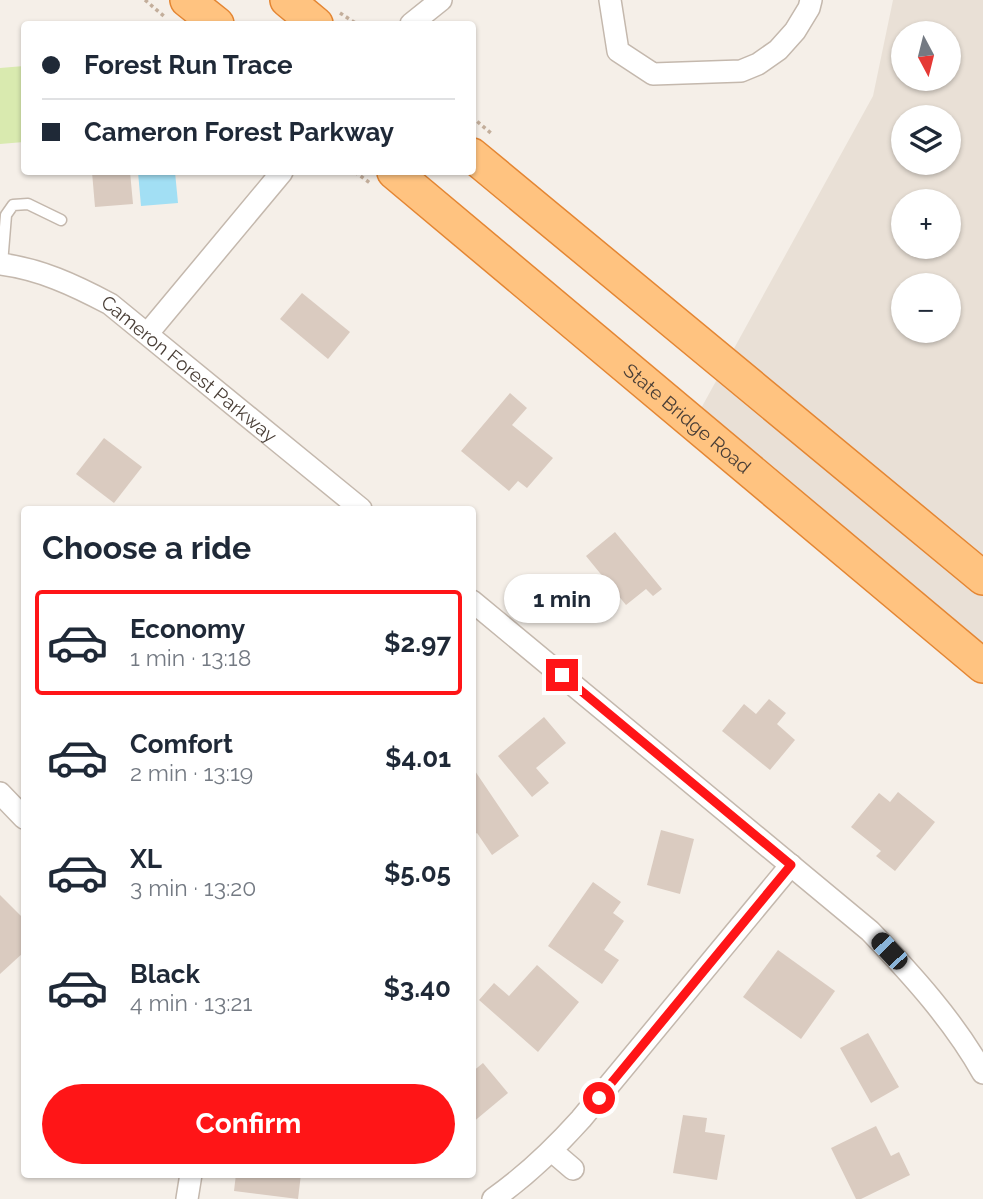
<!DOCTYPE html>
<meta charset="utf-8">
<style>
:root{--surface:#fff;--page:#f2f2f3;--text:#1f2937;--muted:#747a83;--line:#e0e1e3;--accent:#ff1517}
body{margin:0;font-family:Raleway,sans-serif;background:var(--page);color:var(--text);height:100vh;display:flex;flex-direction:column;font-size:26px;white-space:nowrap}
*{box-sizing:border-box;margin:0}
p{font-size:23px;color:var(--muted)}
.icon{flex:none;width:38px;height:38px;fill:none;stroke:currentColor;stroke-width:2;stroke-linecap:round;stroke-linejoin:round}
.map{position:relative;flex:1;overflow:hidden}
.drawer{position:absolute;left:21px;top:506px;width:455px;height:672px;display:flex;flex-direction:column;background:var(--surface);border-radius:7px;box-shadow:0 2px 5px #0004}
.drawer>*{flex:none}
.top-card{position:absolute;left:21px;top:21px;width:455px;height:154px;border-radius:7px;box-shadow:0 2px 5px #0004;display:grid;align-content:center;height:154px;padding:0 21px;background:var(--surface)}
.needle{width:46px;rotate:173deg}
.fabs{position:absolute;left:891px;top:21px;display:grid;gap:14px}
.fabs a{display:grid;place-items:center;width:70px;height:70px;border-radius:50%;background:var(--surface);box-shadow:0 2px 5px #0004;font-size:35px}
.end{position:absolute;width:32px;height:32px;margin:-16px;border:9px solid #ff1517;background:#fff;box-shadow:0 0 0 4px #fff}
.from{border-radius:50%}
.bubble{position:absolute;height:49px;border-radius:24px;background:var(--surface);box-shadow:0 2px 5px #0004;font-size:23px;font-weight:700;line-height:49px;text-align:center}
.car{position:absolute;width:21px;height:42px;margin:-21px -10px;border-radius:9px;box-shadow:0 0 5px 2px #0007;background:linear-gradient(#222 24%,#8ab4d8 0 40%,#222 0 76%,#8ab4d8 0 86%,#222 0)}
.top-card b{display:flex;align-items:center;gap:24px;height:66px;font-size:26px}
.top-card b+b{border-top:2px solid var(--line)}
.top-card i{width:18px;height:18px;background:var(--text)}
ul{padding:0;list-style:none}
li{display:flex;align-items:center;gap:21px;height:105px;margin:0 14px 10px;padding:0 7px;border:4px solid transparent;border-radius:7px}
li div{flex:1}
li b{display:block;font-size:26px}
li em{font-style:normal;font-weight:700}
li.current{border-color:var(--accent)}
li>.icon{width:63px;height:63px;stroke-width:1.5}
h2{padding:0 21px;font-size:32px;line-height:84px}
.action{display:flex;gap:14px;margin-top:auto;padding:14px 21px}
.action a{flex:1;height:80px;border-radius:42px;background:var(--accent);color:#fff;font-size:28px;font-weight:700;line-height:80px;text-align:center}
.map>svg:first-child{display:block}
</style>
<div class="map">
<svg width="983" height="1199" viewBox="0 0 983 1199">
<rect width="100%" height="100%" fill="#f5efe8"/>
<!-- residential -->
<path fill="#e9e0d6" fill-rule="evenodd" d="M893 0H983V645L699 412 873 96ZM903 33H948V79H903ZM903 117H948V163H903ZM903 201H948V247H903ZM903 285H948V331H903Z"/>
<!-- green -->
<path fill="#d9eaaf" d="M24 66V142L0 144V68Z"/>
<!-- water -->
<path fill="#a2dff4" d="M138 172H175L178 203 141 206Z"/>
<!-- building -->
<g fill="#dacbc0">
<path d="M92 172H130L133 204 95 207Z"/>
<path d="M302 293 350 332 328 359 280 319Z"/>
<path d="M510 393 527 408 512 425 553 458 527 488 518 481 509 491 461 451Z"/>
<path d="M104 438 142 467 114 503 76 474Z"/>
<path d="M615 532 662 589 653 596 646 589 626 605 586 556Z"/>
<path d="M769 699 786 713 777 724 795 740 770 770 722 731 744 704 756 714Z"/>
<path d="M544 717 566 743 536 768 549 783 532 797 498 756Z"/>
<path d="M475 771 519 836 492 855 477 833 472 836V773Z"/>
<path d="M898 792 935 822 895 871 876 856 881 851 851 827 879 793 890 802Z"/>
<path d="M661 830 694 839 680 894 647 885Z"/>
<path d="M593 882 621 902 613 913 624 921 604 950 619 960 602 984 548 946Z"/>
<path d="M0 895 24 919V952L0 974Z"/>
<path d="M778 950 835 991 801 1039 743 997Z"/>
<path d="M537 965 579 1002 538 1052 479 1000 494 983 509 996Z"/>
<path d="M868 1033 899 1087 871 1103 840 1048Z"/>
<path d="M483 1063 508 1093 472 1123V1072Z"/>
<path d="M683 1115 707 1118 705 1132 725 1135 717 1180 673 1173Z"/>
<path d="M876 1126 891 1156 899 1152 910 1175 861 1199H856L831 1148Z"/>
<path d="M236 1174H301L298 1199 234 1191Z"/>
</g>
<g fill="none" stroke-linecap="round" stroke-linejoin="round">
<!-- service casing -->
<g stroke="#c4b8ad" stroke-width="13">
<path id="service" d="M2 264 6 215 13 205 28 204 61 220"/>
</g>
<!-- minor casing -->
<g stroke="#c4b8ad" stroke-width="24">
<g id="minor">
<path d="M610 0 618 51 653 74 741 71 758 64 778 50 795 31 809 8 811 0"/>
<path d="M411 24 441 0"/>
<path id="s1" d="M0 264C40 269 74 285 110 304L361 509"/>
<path d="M148 333 282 172"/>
<path d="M472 601 870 931C912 975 953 1020 983 1073"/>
<path d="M0 793 24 818"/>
<path d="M552 1151 573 1169"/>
<path d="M187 1199 191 1174"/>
<path d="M493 1199C526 1176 554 1149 581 1119L791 865"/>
</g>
</g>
<!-- trunk casing -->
<g stroke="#e48633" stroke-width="36">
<g id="trunk">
<path d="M187 0 217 24"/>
<path d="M287 0 316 24"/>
<path d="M472 155 983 578"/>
<path id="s2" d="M394 172 983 666"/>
</g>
</g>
<!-- path -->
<g stroke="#c3ae9b" stroke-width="3.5" stroke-dasharray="3.5 3.5" stroke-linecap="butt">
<path d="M145 0 165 17"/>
<path d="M340 13 357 24"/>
<path d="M472 117 492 134"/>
<path d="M355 172 370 183"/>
</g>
<!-- service -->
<use href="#service" stroke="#fff" stroke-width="10"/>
<!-- minor -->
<use href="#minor" stroke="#fff" stroke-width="21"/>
<!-- trunk -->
<use href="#trunk" stroke="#ffc380" stroke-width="33"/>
</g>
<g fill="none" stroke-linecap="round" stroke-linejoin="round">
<!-- route -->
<path stroke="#ff1517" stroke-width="9" d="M562 675 791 865 599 1098"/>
</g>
<g text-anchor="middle" stroke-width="5" stroke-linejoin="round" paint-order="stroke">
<!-- street labels -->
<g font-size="19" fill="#493e36" stroke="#fff">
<text dy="7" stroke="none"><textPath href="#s1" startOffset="220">Cameron Forest Parkway</textPath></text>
<text dy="7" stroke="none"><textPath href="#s2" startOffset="383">State Bridge Road</textPath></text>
</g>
</g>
</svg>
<div class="fabs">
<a><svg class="needle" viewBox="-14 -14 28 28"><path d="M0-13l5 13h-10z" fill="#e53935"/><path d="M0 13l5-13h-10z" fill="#747a83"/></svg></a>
<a><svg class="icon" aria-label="layers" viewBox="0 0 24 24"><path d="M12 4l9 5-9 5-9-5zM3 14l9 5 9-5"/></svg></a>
<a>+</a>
<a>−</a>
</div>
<i class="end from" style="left:599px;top:1098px"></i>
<i class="end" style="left:562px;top:675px"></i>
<div class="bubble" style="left:504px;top:574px;width:116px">1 min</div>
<i class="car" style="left:889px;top:951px;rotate:317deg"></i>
<div class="top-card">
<b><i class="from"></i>Forest Run Trace</b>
<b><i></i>Cameron Forest Parkway</b>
</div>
<section class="drawer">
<h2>Choose a ride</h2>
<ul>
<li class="current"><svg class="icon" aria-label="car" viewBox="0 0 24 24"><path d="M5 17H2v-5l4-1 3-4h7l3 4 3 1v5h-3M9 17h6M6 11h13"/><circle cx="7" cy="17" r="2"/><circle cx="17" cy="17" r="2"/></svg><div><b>Economy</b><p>1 min · 13:18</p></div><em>$2.97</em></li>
<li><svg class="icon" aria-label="car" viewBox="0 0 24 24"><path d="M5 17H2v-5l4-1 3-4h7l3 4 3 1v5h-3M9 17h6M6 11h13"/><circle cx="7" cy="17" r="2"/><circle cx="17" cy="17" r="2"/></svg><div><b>Comfort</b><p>2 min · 13:19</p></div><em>$4.01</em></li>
<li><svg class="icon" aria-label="car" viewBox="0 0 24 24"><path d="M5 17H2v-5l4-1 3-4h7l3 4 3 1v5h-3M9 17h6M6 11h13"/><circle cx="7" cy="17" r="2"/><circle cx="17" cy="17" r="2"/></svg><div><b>XL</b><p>3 min · 13:20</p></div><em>$5.05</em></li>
<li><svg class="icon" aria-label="car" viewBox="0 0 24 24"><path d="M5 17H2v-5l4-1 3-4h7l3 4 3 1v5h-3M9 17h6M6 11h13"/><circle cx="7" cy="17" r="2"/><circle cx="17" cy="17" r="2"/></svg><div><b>Black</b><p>4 min · 13:21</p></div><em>$3.40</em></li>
</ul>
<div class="action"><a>Confirm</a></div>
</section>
</div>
